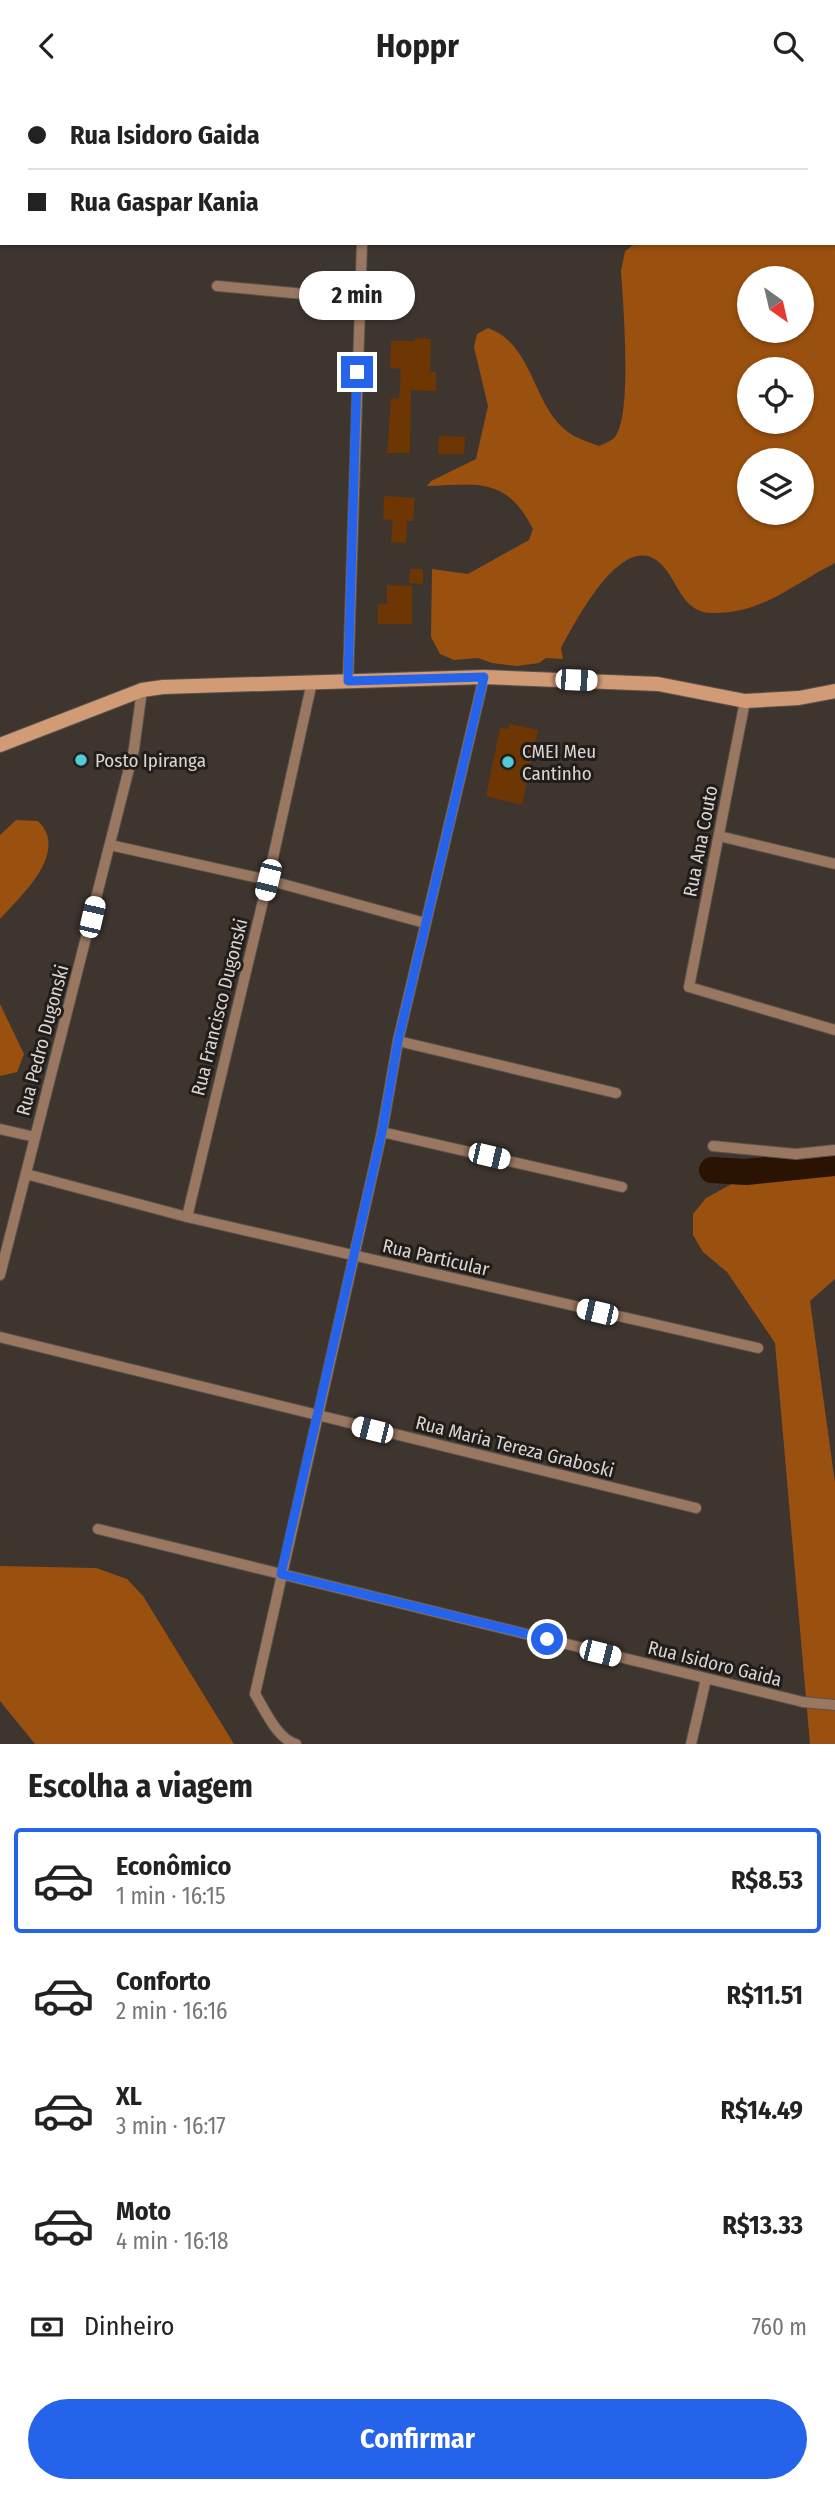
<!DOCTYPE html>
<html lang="pt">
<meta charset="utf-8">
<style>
:root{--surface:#fff;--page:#f2f2f2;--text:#222;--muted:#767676;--line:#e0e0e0;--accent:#2563eb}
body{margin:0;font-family:"Fira Sans Condensed",sans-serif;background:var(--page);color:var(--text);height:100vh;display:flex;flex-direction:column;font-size:26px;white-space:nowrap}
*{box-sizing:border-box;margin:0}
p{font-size:23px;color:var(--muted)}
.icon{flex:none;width:38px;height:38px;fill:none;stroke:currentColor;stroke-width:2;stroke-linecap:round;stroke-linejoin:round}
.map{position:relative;height:1653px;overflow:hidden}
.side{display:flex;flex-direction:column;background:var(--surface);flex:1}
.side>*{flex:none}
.hud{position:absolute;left:0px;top:0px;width:836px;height:154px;box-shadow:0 2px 5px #0004;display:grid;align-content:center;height:154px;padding:0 28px;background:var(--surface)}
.needle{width:46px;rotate:146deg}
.controls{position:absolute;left:737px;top:175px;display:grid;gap:14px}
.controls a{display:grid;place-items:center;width:77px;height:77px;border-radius:50%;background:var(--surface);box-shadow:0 2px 5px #0004;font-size:35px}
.end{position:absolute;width:32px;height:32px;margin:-16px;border:9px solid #2563eb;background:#fff;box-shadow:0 0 0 4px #fff}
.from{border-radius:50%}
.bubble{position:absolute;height:49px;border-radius:24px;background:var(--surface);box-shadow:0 2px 5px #0004;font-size:23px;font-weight:700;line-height:49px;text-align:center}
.car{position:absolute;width:21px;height:42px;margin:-21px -10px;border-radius:9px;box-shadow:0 0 5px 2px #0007;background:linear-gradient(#fff 24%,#345 0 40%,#fff 0 76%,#345 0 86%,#fff 0)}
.hud b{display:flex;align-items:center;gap:24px;height:66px;font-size:26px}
.hud b+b{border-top:2px solid var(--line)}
.hud i{width:18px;height:18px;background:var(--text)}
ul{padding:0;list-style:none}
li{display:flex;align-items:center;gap:21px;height:105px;margin:0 14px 10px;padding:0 14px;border:4px solid transparent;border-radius:7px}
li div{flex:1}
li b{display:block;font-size:26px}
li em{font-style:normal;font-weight:700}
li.selected{border-color:var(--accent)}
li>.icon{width:63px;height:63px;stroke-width:1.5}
h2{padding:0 28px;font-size:32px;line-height:84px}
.pay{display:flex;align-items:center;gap:18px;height:77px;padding:0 28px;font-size:26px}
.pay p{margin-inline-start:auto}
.primary-button{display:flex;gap:14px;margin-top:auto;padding:14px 28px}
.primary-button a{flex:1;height:80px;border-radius:42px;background:var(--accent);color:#fff;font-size:28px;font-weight:700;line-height:80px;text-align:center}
header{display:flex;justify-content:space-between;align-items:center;height:91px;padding:0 28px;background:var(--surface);font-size:32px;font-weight:700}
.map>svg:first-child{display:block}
</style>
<header><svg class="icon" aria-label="back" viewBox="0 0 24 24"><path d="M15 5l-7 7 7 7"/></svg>Hoppr<svg class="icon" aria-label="search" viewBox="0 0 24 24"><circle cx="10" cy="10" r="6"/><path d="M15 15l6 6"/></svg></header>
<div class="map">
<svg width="835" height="1653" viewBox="0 0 835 1653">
<rect width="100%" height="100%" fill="#3e352f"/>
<!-- forest -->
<g fill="#9a500e" fill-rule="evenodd">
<path d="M835 118V472C795 492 762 523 713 522 682 522 679 492 662 474 624 434 575 532 561 557L563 568 546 567 539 572 517 575 492 572 478 567 454 569 440 563 431 546 432 478 468 483 529 449 533 438C506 385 477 393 427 395L431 390 476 368 488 315 474 256 477 243 488 237C537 255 531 320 574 345 582 349 591 352 599 355 603 353 611 350 614 347 633 328 623 210 621 180L625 160 636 152H835ZM802 187V240H749V187ZM749 278H802V331H749ZM749 369H802V422H749Z"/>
<path d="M16 729 38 730C70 761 21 805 0 828V744Z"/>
<path d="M0 913 24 963 17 981 0 985Z"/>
<path d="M835 1075V1188L810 1210 835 1392V1653H810L775 1252 727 1181 703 1161 693 1144V1123L706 1107 739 1089Z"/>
<path d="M0 1475 96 1477 127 1488 143 1505 234 1653H35L0 1610Z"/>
</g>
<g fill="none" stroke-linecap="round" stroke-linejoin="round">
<!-- river -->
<path stroke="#2a1302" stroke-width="26" d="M712 1079 746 1081 835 1072"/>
</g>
<!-- building -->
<g fill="#6e3603">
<path d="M415 247 431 248 430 281H436V300L411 299 410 362H387L391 307 399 308 401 278 390 277 391 250H415Z"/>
<path d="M439 345 465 346 464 363H438Z"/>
<path d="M384 405 415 407 413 430H407L406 452 391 451 393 429 383 428Z"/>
<path d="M410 478H423V493L409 492Z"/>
<path d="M387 494 412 495V533H378V513H387Z"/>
<path d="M510 633 538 639 522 714 486 705 500 637 508 638Z"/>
</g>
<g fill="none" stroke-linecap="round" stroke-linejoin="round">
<!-- street casing -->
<g stroke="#5a524c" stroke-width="12">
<g id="street">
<path d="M372 2V0"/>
<path d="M217 195 359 208"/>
<path d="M348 590 362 152"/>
<path d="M745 610 689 896 835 939"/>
<path d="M719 745 835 773"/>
<path d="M110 754 268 789 425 832"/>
<path d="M398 950 616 1002"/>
<path d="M0 1038 35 1046"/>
<path d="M382 1041 622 1096"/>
<path d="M713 1055 796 1063 835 1059"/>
<path d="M26 1083 187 1126 758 1257"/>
<path d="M187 1126 268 789 312 591"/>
<path d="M0 1184 134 658 142 599"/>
<path d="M0 1246 696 1417"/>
<path d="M98 1438 803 1611 835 1614"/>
<path d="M296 1653C277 1648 265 1619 255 1603L382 1041 398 950 484 586"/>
<path d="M691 1653 706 1588"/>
</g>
</g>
<!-- secondary casing -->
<g stroke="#5a524c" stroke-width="16">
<path id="secondary" d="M0 654 142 599 163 596 484 586 658 593 745 610 799 607 835 600"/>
</g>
<!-- street -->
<use href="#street" stroke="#9a7761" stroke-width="10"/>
<!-- secondary -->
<use href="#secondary" stroke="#d19b76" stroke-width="14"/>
</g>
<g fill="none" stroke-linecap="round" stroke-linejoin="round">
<!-- route -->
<path stroke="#2563eb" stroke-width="9" d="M357 281 348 590 484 586 398 950 382 1041 281 1483 547 1548"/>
</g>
<!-- markers -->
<g fill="#52cbd8" stroke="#211d1a" stroke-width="2.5">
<circle cx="81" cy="669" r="7"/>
<circle cx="508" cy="671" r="7"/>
</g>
<g text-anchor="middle" stroke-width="6" stroke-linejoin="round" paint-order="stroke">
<!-- poi labels -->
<g font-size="19" fill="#dbd5d2" stroke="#211d1a" text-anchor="start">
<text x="522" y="667">CMEI Meu<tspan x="522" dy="22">Cantinho</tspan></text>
<text x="95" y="676">Posto Ipiranga</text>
</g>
<!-- street labels -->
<g font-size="19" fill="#dbd5d2" stroke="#211d1a">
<text transform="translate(700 750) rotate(-79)" y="7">Rua Ana Couto</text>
<text transform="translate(219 916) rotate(-76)" y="7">Rua Francisco Dugonski</text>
<text transform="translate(42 949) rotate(-75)" y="7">Rua Pedro Dugonski</text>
<text transform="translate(436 1166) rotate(13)" y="7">Rua Particular</text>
<text transform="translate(515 1355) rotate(14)" y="7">Rua Maria Tereza Graboski</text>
<text transform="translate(715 1572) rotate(14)" y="7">Rua Isidoro Gaida</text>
</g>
</g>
</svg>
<div class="controls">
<a><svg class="needle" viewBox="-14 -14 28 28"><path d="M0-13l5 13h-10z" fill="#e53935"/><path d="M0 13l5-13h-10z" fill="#767676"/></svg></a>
<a><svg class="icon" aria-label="locate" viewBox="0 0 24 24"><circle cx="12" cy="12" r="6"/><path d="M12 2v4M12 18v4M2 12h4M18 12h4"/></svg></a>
<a><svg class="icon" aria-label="layers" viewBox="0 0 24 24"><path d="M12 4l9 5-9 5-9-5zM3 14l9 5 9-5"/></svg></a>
</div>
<i class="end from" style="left:547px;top:1548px"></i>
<i class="end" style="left:357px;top:281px"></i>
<div class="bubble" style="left:299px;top:180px;width:116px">2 min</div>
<i class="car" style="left:576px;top:589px;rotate:92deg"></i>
<i class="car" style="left:268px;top:789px;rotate:194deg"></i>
<i class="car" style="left:92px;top:826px;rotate:13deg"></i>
<i class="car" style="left:489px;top:1065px;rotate:103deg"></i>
<i class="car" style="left:597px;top:1221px;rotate:283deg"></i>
<i class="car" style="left:372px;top:1339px;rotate:284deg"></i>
<i class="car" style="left:600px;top:1562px;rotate:104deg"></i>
<div class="hud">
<b><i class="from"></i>Rua Isidoro Gaida</b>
<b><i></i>Rua Gaspar Kania</b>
</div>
</div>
<section class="side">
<h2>Escolha a viagem</h2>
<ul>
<li class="selected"><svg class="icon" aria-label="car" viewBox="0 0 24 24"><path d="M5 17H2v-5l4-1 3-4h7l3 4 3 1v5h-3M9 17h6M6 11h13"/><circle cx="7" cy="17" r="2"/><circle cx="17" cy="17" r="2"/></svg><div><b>Econômico</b><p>1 min · 16:15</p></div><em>R$8.53</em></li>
<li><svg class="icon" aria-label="car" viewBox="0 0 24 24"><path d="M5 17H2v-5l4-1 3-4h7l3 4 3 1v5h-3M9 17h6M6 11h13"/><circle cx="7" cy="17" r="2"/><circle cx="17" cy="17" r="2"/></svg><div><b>Conforto</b><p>2 min · 16:16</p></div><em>R$11.51</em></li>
<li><svg class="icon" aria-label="car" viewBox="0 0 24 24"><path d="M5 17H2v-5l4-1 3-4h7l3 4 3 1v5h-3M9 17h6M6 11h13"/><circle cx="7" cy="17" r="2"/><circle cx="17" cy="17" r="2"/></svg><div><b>XL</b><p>3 min · 16:17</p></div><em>R$14.49</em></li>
<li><svg class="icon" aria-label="car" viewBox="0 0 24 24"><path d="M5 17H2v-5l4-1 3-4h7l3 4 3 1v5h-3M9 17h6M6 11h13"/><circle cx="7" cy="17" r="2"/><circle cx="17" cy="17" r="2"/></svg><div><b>Moto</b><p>4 min · 16:18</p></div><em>R$13.33</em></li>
</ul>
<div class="pay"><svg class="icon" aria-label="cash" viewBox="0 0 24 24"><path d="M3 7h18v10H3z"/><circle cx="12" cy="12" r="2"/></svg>Dinheiro<p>760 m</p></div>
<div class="primary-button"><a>Confirmar</a></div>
</section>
